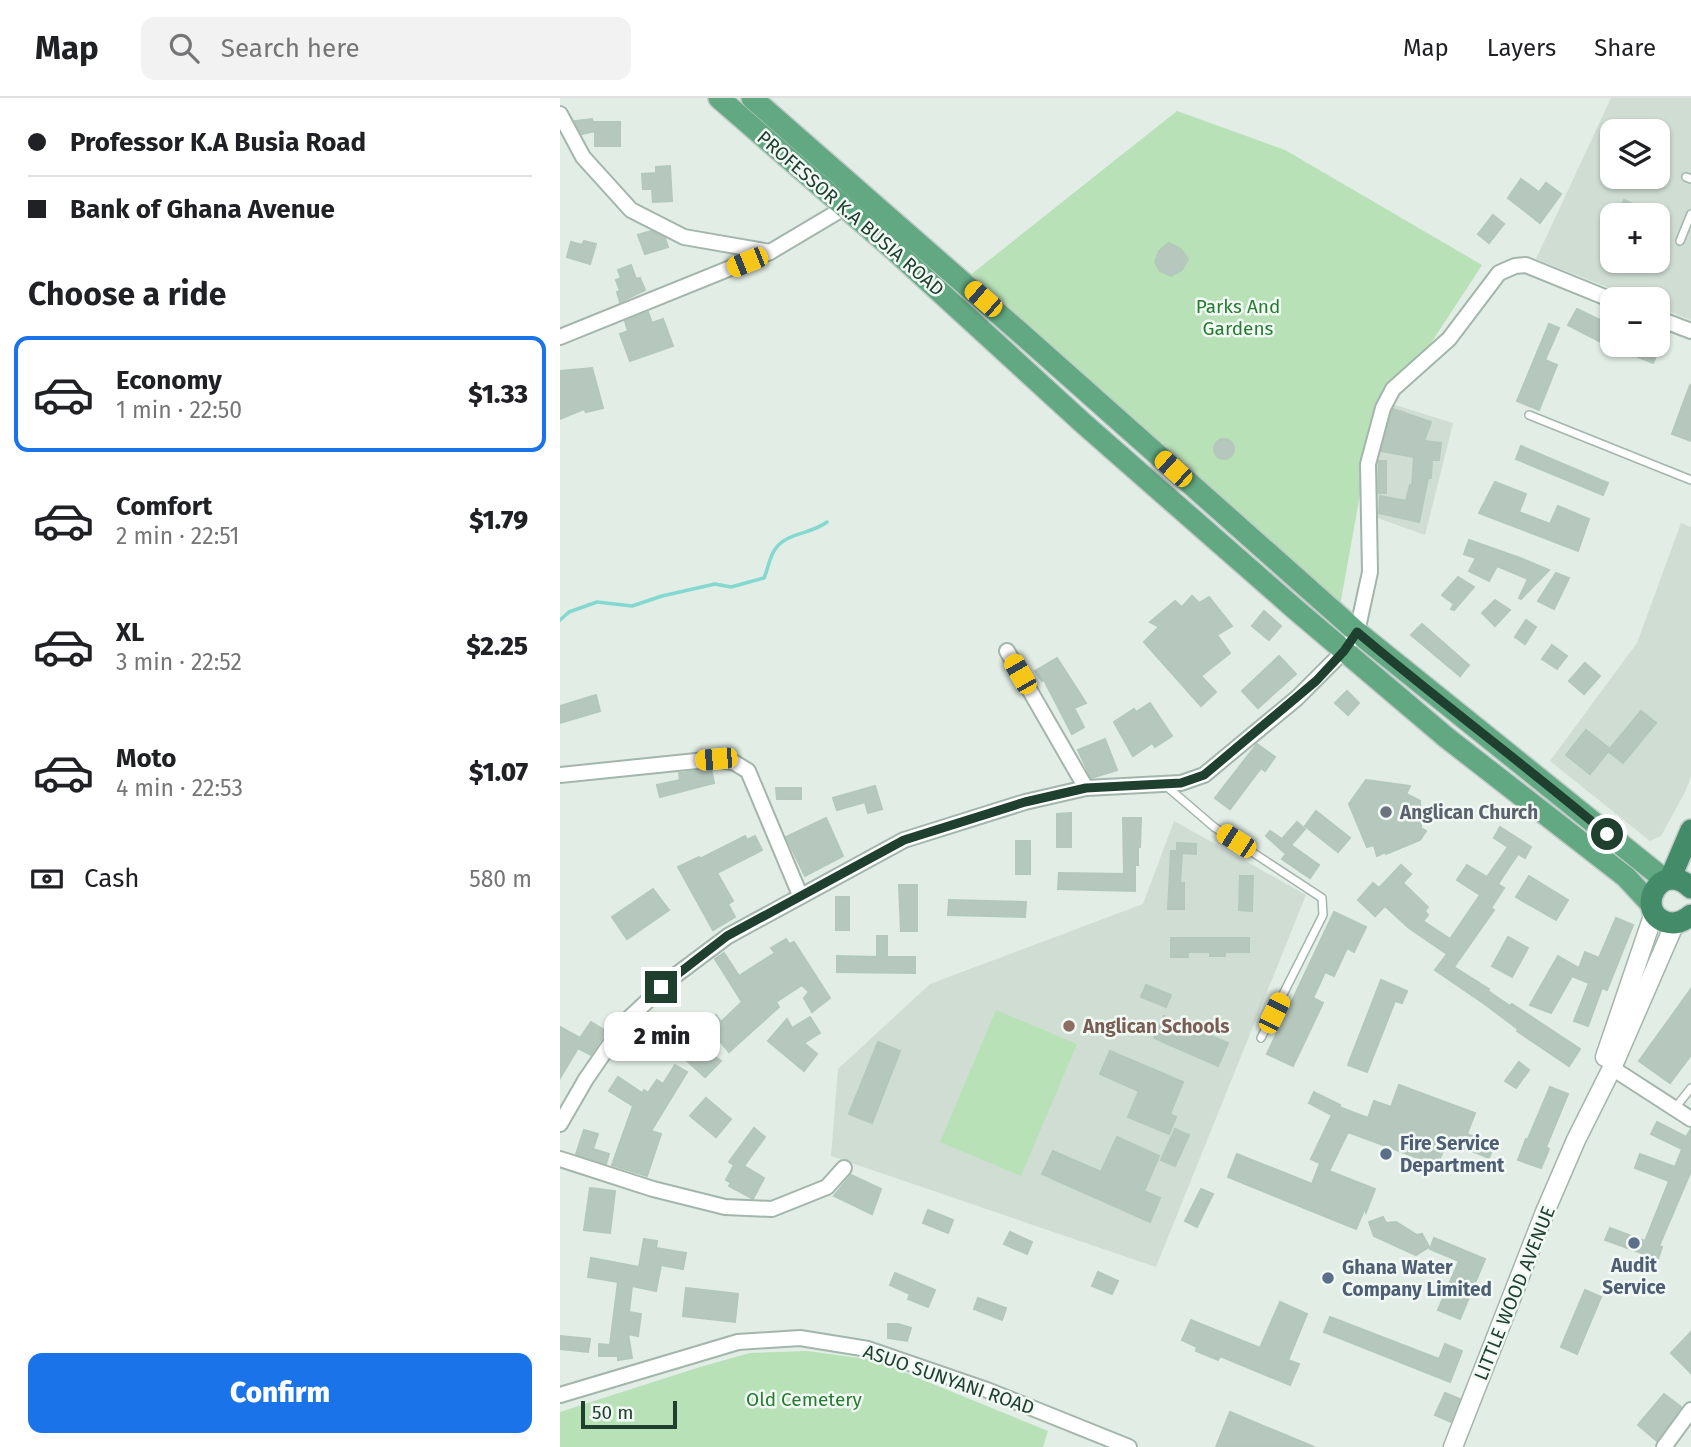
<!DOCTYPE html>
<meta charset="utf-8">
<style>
:root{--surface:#fff;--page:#f2f2f2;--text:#202124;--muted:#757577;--line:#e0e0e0;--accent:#1a73e8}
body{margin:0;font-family:"Fira Sans",sans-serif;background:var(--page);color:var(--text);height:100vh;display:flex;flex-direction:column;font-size:26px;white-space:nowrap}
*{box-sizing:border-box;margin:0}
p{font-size:23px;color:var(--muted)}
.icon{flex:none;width:38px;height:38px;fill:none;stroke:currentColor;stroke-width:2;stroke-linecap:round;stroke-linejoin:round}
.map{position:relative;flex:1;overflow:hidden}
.details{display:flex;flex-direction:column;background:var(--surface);width:560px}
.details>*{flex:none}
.top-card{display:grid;align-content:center;height:154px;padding:0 28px;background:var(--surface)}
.tools{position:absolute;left:1040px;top:21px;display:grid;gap:14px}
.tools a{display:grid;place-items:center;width:70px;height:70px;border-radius:14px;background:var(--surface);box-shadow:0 2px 5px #0004;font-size:35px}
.scale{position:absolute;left:21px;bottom:18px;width:96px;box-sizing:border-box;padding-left:7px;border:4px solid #1f402f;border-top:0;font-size:19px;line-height:24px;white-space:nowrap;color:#1f402f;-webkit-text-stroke:5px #f2f9f4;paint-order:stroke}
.end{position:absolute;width:32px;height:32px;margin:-16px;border:9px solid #1f402f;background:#fff;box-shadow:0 0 0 4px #fff}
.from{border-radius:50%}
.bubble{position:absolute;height:49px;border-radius:14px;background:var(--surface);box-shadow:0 2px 5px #0004;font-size:23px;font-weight:800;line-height:49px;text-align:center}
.car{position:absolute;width:21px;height:42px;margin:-21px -10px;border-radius:9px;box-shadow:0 0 5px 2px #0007;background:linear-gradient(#f5c518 24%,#345 0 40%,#f5c518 0 76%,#345 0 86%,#f5c518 0)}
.top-card b{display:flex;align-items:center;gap:24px;height:66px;font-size:26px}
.top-card b+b{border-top:2px solid var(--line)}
.top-card i{width:18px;height:18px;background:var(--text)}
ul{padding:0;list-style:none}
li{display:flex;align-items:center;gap:21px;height:116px;margin:0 14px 10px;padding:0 14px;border:4px solid transparent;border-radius:14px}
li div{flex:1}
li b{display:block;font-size:26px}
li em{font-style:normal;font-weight:800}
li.on{border-color:var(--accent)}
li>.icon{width:63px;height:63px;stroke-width:1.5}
h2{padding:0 28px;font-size:32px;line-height:84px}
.pay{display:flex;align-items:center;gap:18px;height:77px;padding:0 28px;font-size:26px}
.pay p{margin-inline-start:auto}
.button{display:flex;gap:14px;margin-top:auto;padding:14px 28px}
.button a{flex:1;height:80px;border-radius:14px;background:var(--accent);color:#fff;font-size:28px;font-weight:800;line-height:80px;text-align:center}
header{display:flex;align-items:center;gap:42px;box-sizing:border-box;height:98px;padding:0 35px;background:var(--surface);border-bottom:2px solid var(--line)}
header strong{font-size:33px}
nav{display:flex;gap:38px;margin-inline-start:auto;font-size:24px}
.search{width:490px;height:63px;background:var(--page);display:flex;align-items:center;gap:18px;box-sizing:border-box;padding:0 24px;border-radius:14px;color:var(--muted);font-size:26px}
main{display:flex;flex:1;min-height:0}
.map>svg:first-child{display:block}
</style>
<header>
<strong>Map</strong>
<div class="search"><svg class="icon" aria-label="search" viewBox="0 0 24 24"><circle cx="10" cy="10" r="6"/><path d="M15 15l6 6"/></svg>Search here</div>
<nav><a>Map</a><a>Layers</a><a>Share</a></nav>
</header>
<main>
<section class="details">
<div class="top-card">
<b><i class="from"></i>Professor K.A Busia Road</b>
<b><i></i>Bank of Ghana Avenue</b>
</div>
<h2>Choose a ride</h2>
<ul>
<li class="on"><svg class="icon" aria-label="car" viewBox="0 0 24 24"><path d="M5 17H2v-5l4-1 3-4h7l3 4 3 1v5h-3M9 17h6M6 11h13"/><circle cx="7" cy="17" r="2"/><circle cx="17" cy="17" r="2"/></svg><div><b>Economy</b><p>1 min · 22:50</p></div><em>$1.33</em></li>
<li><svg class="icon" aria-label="car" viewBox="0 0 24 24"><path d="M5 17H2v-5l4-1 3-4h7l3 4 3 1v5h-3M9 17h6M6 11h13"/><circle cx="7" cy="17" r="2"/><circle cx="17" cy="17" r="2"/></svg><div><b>Comfort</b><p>2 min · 22:51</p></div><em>$1.79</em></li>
<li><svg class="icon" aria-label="car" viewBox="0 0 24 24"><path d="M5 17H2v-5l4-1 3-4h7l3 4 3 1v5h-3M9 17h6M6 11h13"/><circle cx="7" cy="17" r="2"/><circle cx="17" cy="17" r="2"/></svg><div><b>XL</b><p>3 min · 22:52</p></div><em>$2.25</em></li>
<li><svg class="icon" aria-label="car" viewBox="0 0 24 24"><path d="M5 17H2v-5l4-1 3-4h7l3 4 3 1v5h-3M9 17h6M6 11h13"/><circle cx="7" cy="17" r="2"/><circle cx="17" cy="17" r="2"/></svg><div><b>Moto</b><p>4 min · 22:53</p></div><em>$1.07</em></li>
</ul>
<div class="pay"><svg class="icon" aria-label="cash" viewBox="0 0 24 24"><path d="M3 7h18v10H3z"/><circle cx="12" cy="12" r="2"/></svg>Cash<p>580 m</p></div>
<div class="button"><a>Confirm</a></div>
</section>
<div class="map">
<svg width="1131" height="1349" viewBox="0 0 1131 1349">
<rect width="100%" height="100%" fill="#e1ede5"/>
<!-- built -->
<g fill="#cfddd3" fill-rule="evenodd">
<path d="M1051 0H1131V222L1097 209V201H1077L976 161ZM1052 33H1097V79H1052ZM1052 117H1097V163H1052Z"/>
<path d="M829 305 893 325 865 437 812 418 809 365Z"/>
<path d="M1121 425 1131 429V679L1125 694 1101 738 1090 743 990 663 1077 545Z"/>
<path d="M614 723 746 797 596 1169 271 1058 278 971 370 886 583 806Z"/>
</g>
<!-- green -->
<g fill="#b8e1b8">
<path d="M617 13 725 52 922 167 858 265 820 306 807 358 776 530 394 190Z"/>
<path d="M436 912 517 946 461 1078 380 1044Z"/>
<path d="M247 1253 314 1262 488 1333 483 1349H0V1314L140 1269 190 1255Z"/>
</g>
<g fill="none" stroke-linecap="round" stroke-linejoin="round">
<!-- stream -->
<path stroke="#83d8d0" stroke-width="3.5" d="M0 522 9 514 37 504 72 508 102 498 155 486 171 489 204 480C208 471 209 461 214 453 225 434 250 437 267 424"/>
</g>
<!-- building -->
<g fill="#b6c8bd" stroke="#b3c8ba" stroke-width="2">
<path d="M32 21 33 24H60V48H35V33L22 36 15 23Z"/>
<path d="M110 68 112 103 93 104 92 91H83L82 76 96 75V69Z"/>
<path d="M961 81 979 94 986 85 1001 96 980 125 948 100Z"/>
<path d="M1064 102 1097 117H1056Z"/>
<path d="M933 117 944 126 929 145 918 136Z"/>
<path d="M91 133 105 140 108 149 85 156 78 137Z"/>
<path d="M24 143 36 146 30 166 7 159 11 144 22 147Z"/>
<path d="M609 145 621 151 628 161 622 172 611 178 600 173 595 164 599 153Z"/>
<path d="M71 167 76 181 80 180 85 192 60 204 57 194 60 193 56 182 61 180 58 172Z"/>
<path d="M1017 211 1052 228V247H1101L1093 265 1043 245 1008 227Z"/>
<path d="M88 214 92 225 103 221 113 248 70 263 60 236 68 233 65 223Z"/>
<path d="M989 226 999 230 985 262 997 267 979 312 957 303Z"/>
<path d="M32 270 43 310 26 314 24 311 0 321V273Z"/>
<path d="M1130 287 1131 288V343L1112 336Z"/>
<path d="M833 311 871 324 864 343 881 345 879 362H872L871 380H868L859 424 819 415 820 398 846 403 850 387 852 388 854 359 821 353Z"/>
<circle cx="664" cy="351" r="10"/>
<path d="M961 348 1048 385 1043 397 956 361Z"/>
<path d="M819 363H826V395H818Z"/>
<path d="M935 384 966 396 959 414 990 426 998 408 1029 421 1018 453 919 415Z"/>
<path d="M909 442 960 460 989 472 961 501 959 500 968 481 937 468 929 483 909 473 916 460 904 456Z"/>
<path d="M996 475 1009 480 994 511 978 503Z"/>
<path d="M898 479 914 489 894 512 891 511 894 506 882 497Z"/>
<path d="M632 498 639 505 649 499 672 528 657 537 670 555 641 578 656 594 641 608 584 544 599 529 590 524 615 503 622 509Z"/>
<path d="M935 502 950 512 935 528 922 515Z"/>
<path d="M704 513 721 528 709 542 692 528Z"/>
<path d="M966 522 976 529 965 546 955 539Z"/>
<path d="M862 526 909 567 900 578 851 537Z"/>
<path d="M992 547 1007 558 997 571 982 561Z"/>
<path d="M719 558 736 576 698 610 682 593Z"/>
<path d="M497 560 526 605 514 610 524 629 512 636 484 582 482 583 475 573Z"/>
<path d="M1025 565 1040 578 1024 596 1009 583Z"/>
<path d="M787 593 799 605 788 617 775 605Z"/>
<path d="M36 597 40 613 0 625V608Z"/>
<path d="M590 605 612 638 595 649 592 645 573 658 554 624 574 611 576 614Z"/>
<path d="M1081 613 1096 625 1063 665 1048 653Z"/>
<path d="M1026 632 1050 651 1030 676 1006 657Z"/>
<path d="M545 641 557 672 531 680 518 652Z"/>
<path d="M697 646 715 659 705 673 701 670 670 711 655 700Z"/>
<path d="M151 671 154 685 100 699 97 687 120 682 119 675Z"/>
<path d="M806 682 850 688 846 696 860 703 861 730 866 733 860 742 826 756 825 754 817 758 814 747 807 749 789 706Z"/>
<path d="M315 688 322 711 308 715 305 704 277 712 273 700Z"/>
<path d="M216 690H241V701H217Z"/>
<path d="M756 713 790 740 778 754 745 728Z"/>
<path d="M511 715V749H497V716Z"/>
<path d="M266 720 283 758 245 778 226 739Z"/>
<path d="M563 720H581L580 749H578V767H575V793L498 791 499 775 564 776Z"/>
<path d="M737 724 745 731 731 747 759 767 750 780 722 761 726 756 706 738 710 733 722 741Z"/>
<path d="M940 729 971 749 965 760 958 756 938 786 944 790 931 810 934 812 894 869 929 891 928 893 950 908 952 906 1020 951 1009 968 957 933 958 931 926 907 875 872 887 856 849 830 825 808 815 818 798 802 813 785 819 790 841 767 851 776 843 785 868 809 865 813 868 817 863 823 890 841 920 797 897 782 907 767 927 779 948 749 934 740Z"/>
<path d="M185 738 187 742 195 738 202 752 157 775 173 803 168 806 175 819 153 832 118 769 139 759 140 761Z"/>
<rect x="456" y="743" width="14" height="33"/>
<path d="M617 745 636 746V756L622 755 620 785H624V811H608L611 753H617Z"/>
<path d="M680 778H693L692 813 679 812Z"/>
<path d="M969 778 1008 802 996 822 956 799Z"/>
<path d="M339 787H357V833H341Z"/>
<path d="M93 791 109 812 67 841 52 819Z"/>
<rect x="276" y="799" width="13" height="33"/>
<path d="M389 802 466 804 465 819 388 817Z"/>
<path d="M774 814 806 829 794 854 787 850 774 878 765 874 753 900 763 905 733 968 707 956Z"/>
<path d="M1056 820 1073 827 1047 892 1042 890 1028 928 1014 923 1029 885 1012 878 991 915 970 907 998 858 1019 870 1025 854 1039 860Z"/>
<path d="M317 838H327V859H355V875L277 874V858L317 859Z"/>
<path d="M948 839 968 850 952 879 932 868Z"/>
<path d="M611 840H689V854H665V858H650V854H628V859H611Z"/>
<path d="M226 841 229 846 234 844 270 900 252 914 244 900 249 894 242 887 216 904 219 909 169 954 146 926 156 917 161 924 182 904 155 861 164 855 179 878 215 855 211 850Z"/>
<path d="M821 882 847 893 842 905 835 903 807 974 788 967Z"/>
<path d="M586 887 611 897 606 909 581 899Z"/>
<path d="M1131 891V957L1110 985 1079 963Z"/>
<path d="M604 918 668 945 658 968 594 940Z"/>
<path d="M250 919 260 935 244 945 257 956 244 973 208 943 227 921 232 930Z"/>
<path d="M31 924 46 933 31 957 18 950 0 980V929L20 940Z"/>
<path d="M318 944 340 953 312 1025 289 1016Z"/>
<path d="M138 947 161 963 145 979 126 962Z"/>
<path d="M550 953 623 984 610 1016 616 1019 609 1036 568 1019 579 993 540 976Z"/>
<path d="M959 964 969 972 956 990 945 983Z"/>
<path d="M115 967 127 974 91 1033 101 1036 87 1078 52 1067 73 1008 49 993 58 979 82 995 84 992 88 995 97 982 103 986Z"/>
<path d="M839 987 915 1015 907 1036 934 1047 929 1060 887 1043 877 1067 788 1034 769 1073 815 1091 806 1114 805 1110 796 1131 668 1079 677 1056 752 1086 760 1065 751 1061 772 1017 749 1005 754 994 780 1007 779 1009 808 1020 814 1003 831 1009Z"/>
<path d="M990 989 1008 996 986 1049 989 1051 981 1070 958 1062 966 1041H968Z"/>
<path d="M146 1000 171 1021 156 1039 130 1018Z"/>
<path d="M1097 1024 1126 1039 1131 1031V1073L1099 1148 1102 1149 1098 1161 1045 1142 1050 1130 1085 1143 1109 1083 1075 1070 1080 1056 1115 1069 1122 1051 1091 1036Z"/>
<path d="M194 1030 205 1039 184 1068 204 1080 193 1101 169 1088 171 1085 166 1082 174 1067 169 1064Z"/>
<path d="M615 1031 629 1037 615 1068 601 1062Z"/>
<path d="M24 1032 38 1036 33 1051 49 1056 46 1066 16 1056Z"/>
<path d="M557 1039 599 1058 584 1093 600 1100 590 1124 482 1076 493 1053 541 1074Z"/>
<path d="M291 1077 321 1091 312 1116 274 1098Z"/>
<path d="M30 1090 55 1093 50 1135 24 1132Z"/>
<path d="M641 1091 653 1096 637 1129 625 1123Z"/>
<path d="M368 1112 393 1122 388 1135 363 1125Z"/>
<path d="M823 1119 826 1125 836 1124 857 1137 862 1136 869 1149 856 1157 814 1138 809 1124Z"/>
<path d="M450 1134 472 1144 467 1156 444 1146Z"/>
<path d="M874 1140 925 1161 900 1221 878 1212 899 1163 870 1151Z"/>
<path d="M84 1141 97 1143 96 1150 126 1155 123 1171 101 1167 96 1193 72 1188 69 1214 81 1216 78 1238 68 1236 72 1260 58 1262V1258H39V1246L50 1247 58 1184 28 1179 31 1160 79 1169Z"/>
<path d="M538 1174 558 1183 552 1196 532 1188Z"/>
<path d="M335 1175 375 1192 368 1209 348 1201 350 1196 330 1187Z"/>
<path d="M126 1190 178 1196 175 1224 123 1218Z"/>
<path d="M1025 1192 1041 1199 1017 1256 1001 1249Z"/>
<path d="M418 1200 446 1210 442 1222 414 1211Z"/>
<path d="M720 1204 747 1216 728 1262 739 1266 730 1287 660 1258 658 1262 636 1253 637 1249 622 1242 631 1222 700 1250Z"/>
<path d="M770 1219 879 1261 885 1246 902 1253 890 1284 764 1234Z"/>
<path d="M328 1226H338L351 1230 347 1243 328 1240Z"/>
<path d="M1131 1234V1275L1111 1255Z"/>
<path d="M0 1238 30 1241 28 1254 0 1251Z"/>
<path d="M885 1295 900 1301 891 1324 875 1317Z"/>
<path d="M1104 1296 1121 1309 1097 1343 1078 1327Z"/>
<path d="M670 1314 754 1349H656Z"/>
</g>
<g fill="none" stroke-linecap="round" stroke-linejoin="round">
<!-- service casing -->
<g stroke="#a3b6ab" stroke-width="10">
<g id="service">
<path d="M1126 79 1131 81"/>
<path d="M1120 143 1131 116"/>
<path d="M969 317 1131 382"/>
<path d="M605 687 654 729 762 800 763 817 701 940"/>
<path d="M1115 1010 1131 990"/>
</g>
</g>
<!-- minor casing -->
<g stroke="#a3b6ab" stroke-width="18">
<g id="minor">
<path d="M0 16 23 59 71 112 124 139 210 154"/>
<path d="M1097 220 1131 233"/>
<path d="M0 239 210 154 284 110"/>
<path d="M447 553 526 690"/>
<path d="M0 677 156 661 175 665 188 673 240 797"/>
<path d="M1052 970 1131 1021"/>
<path d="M0 1026 26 981 66 923 112 880 168 838 344 742 465 704 526 690 621 685 644 677 737 600 784 553 797 534 810 474 808 366 823 310 833 291 889 241 939 175 955 168 966 167 1052 202"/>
<path d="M0 1061 93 1091 165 1109 212 1111 267 1089 284 1070"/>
<path d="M0 1297 178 1244 240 1240 308 1251 427 1292 569 1349"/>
<path d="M1104 1349 1131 1312"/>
</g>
</g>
<!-- tertiary casing -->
<g stroke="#a3b6ab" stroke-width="21">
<g id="tertiary">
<path d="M1045 959 1094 815"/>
<path d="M893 1349 985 1114 1016 1042 1052 970 1115 825"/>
</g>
</g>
<!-- primary casing -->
<g stroke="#c0cac5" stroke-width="24">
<g id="primary">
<path d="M159 0 333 151 524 326 735 511 887 640 1066 779 1091 806"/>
<path d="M192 0 464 238 797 534 1105 782"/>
</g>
</g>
<!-- trunk casing -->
<g stroke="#c0cac5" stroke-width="24">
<g id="trunk">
<path d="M1110 781 1131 732"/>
<path d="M1131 790C1101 760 1073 813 1106 824 1116 827 1124 823 1131 817"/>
</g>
</g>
<!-- service -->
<use href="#service" stroke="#fff" stroke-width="7"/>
<!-- minor -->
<use href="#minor" stroke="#fff" stroke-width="14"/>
<!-- tertiary -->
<use href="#tertiary" stroke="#fff" stroke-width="18"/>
<!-- primary -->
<use href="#primary" stroke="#61a883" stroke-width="21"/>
<!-- trunk -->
<use href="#trunk" stroke="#448c69" stroke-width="21"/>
</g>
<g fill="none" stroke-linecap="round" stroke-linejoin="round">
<!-- route -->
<path stroke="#1f402f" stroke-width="9" d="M101 889 167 838 344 742 465 704 526 690 621 685 644 677 756 583 784 553 797 534C879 603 965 667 1047 736"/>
</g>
<!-- markers -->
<circle fill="#6b7280" stroke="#f2f9f4" stroke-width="2.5" cx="826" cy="714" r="7"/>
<circle fill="#8d6e63" stroke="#f2f9f4" stroke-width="2.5" cx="509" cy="928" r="7"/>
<g fill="#5c6f8a" stroke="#f2f9f4" stroke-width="2.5">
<circle cx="826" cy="1056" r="7"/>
<circle cx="1074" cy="1145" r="7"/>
<circle cx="768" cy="1180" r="7"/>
</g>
<g text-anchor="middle" stroke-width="5" stroke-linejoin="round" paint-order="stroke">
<!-- street labels -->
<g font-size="19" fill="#1f402f" stroke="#f2f9f4">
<text transform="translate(291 115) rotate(41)" y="7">PROFESSOR K.A BUSIA ROAD</text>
<text transform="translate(954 1195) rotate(-68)" y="7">LITTLE WOOD AVENUE</text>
<text transform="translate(389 1281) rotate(19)" y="7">ASUO SUNYANI ROAD</text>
</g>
<!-- park labels -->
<g font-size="19" fill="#257c30" stroke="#f2f9f4">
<text x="678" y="215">Parks And<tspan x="678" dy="22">Gardens</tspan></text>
<text x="244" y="1308">Old Cemetery</text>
</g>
<!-- worship labels -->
<g font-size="19" font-weight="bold" fill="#5b616d" stroke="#f2f9f4" text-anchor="start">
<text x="840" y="721">Anglican Church</text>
</g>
<!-- education labels -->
<g font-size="19" font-weight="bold" fill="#785e54" stroke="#f2f9f4" text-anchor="start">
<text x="523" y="935">Anglican Schools</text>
</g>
<!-- service labels -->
<g font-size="19" font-weight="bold" fill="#4e5e75" stroke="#f2f9f4" text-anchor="start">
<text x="840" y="1052">Fire Service<tspan x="840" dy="22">Department</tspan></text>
<text x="1074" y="1174" text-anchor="middle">Audit<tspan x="1074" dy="22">Service</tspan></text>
<text x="782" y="1176">Ghana Water<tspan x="782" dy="22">Company Limited</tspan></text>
</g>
</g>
</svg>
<div class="tools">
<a><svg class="icon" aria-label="layers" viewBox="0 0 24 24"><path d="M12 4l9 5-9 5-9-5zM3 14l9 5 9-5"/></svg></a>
<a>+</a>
<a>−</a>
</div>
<div class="scale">50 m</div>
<i class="end from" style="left:1047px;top:736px"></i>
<i class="end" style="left:101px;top:889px"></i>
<div class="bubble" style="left:44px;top:914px;width:116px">2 min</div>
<i class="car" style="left:187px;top:164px;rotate:248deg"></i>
<i class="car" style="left:423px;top:201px;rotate:311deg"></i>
<i class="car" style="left:613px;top:371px;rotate:312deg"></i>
<i class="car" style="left:460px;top:576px;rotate:330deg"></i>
<i class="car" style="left:156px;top:661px;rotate:265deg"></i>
<i class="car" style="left:676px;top:743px;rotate:303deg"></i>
<i class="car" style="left:714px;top:915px;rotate:26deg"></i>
</div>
</main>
